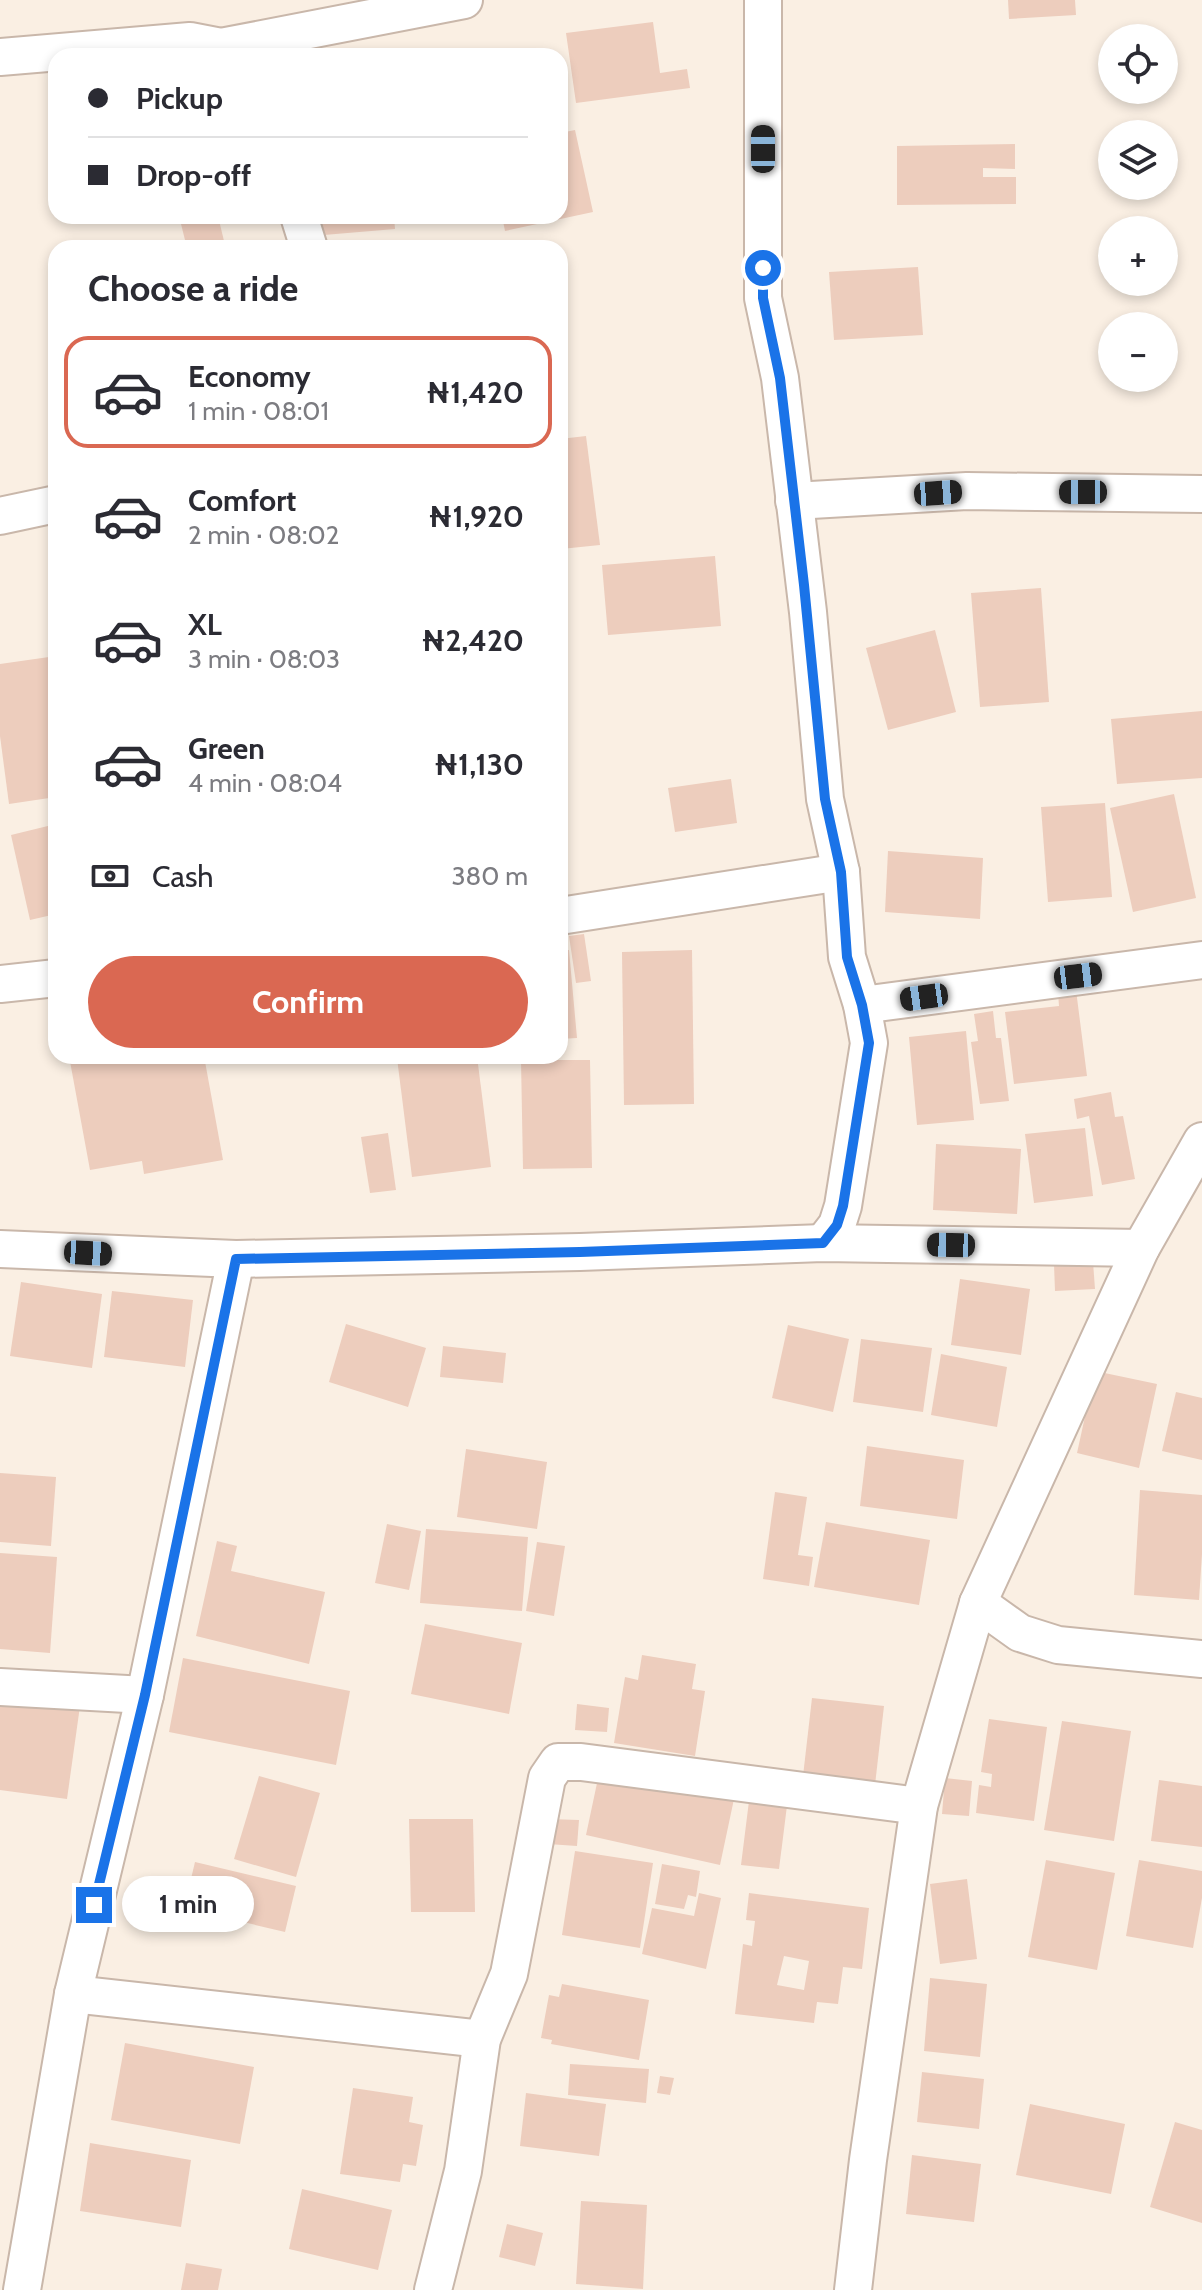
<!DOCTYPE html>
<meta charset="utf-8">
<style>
:root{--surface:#fff;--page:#f2f2f3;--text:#2b2b33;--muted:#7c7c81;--line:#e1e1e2;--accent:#da6852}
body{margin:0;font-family:Cabin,sans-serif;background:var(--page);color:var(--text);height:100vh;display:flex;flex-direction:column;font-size:30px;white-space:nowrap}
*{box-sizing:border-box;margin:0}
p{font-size:26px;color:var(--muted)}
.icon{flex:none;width:44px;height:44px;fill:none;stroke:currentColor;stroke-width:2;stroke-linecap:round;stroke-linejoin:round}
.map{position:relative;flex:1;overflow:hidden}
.panel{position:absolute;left:48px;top:240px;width:520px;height:824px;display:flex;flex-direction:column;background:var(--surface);border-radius:24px;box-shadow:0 4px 12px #0003}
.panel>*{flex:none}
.hud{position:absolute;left:48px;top:48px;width:520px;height:176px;border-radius:24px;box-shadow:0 4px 12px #0003;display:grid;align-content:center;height:176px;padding:0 40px;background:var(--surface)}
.fabs{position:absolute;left:1098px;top:24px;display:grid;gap:16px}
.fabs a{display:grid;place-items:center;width:80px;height:80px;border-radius:50%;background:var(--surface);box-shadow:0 4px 12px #0003;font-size:40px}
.end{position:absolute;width:36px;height:36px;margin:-18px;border:10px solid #1a73e8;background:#fff;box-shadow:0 0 0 4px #fff}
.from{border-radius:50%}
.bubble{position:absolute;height:56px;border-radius:28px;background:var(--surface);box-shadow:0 4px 12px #0003;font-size:26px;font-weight:800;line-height:56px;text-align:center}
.car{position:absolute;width:24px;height:48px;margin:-24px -12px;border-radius:10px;box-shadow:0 0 6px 2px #0007;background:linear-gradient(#222 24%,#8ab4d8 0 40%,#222 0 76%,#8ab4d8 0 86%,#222 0)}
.hud b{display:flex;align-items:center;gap:28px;height:76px;font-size:30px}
.hud b+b{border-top:2px solid var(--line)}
.hud i{width:20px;height:20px;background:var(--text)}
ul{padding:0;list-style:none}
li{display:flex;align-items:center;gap:24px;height:112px;margin:0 16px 12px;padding:0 24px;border:4px solid transparent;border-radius:24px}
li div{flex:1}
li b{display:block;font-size:30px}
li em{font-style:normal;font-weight:800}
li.selected{border-color:var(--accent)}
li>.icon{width:72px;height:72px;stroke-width:1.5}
h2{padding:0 40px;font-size:36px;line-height:96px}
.pay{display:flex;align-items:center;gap:20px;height:88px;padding:0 40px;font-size:30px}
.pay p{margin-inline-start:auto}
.cta{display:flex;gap:16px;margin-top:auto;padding:16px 40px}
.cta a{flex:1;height:92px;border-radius:48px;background:var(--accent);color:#fff;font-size:32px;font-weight:800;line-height:92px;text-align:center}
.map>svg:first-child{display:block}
</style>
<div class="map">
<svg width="1202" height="2290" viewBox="0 0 1202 2290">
<rect width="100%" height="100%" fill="#faefe3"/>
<!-- building -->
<g fill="#edcdbd" fill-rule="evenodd">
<path d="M1008 0H1075L1076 15 1009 19Z"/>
<path d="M653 22 660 73 687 69 690 88 576 103 566 33Z"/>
<path d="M575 130 593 212 505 231 502 216H560V133Z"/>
<path d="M1015 144V169L983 168V177H1016V204L897 205V146Z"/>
<path d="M179 216H218L224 241 197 248H187Z"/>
<path d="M311 216H394L395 229 312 236Z"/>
<path d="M918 267 923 335 834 340 829 272Z"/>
<path d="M586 436 600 545 561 549 560 439Z"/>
<path d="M715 556 721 626 608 635 602 565Z"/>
<path d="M1041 588 1049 702 980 707 971 593Z"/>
<path d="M935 630 956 712 888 730 866 648Z"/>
<path d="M56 656V797L9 804 0 736V664Z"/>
<path d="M1202 711V778L1117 784 1111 719Z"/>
<path d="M731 779 737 823 675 832 668 788Z"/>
<path d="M1174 794 1196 898 1133 912 1110 808Z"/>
<path d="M1105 803 1112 897 1048 902 1041 807Z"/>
<path d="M56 824V914L30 920 11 835Z"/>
<path d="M888 851 983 858 980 919 885 912Z"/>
<path d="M584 934 591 981 576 983 569 936Z"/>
<path d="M560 950H569L577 1038 560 1039Z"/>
<path d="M692 950 694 1104 624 1105 622 952Z"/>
<path d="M1076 990 1087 1076 1014 1084 1005 1012 1059 1006 1058 993Z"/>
<path d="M993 1011 996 1038H1001L1009 1101 980 1104 971 1042 978 1041 974 1014Z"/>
<path d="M966 1031 974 1120 917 1125 909 1037Z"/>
<path d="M69 1056H204L223 1160 144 1174 142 1161 90 1170Z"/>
<path d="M414 1056H477L491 1167 412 1177 397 1058Z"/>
<path d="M521 1060H590L592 1168 523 1169Z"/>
<path d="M1111 1092 1115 1117 1123 1116 1135 1179 1102 1185 1089 1116 1077 1119 1074 1099Z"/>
<path d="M1085 1128 1093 1196 1034 1203 1025 1134Z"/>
<path d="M388 1133 396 1190 370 1193 361 1137Z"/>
<path d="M936 1144 1021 1149 1017 1214 933 1210Z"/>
<path d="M1093 1262 1095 1289 1055 1291 1054 1264Z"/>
<path d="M960 1279 1030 1289 1021 1355 951 1345Z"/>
<path d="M21 1282 102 1294 92 1368 10 1356Z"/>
<path d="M112 1291 193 1300 185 1367 104 1357Z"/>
<path d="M346 1324 426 1348 408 1407 329 1382Z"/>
<path d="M788 1325 849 1339 833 1412 772 1398Z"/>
<path d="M861 1339 932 1348 923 1412 853 1402Z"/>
<path d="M443 1346 506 1353 503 1383 440 1377Z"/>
<path d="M941 1354 1007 1367 997 1427 931 1415Z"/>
<path d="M1095 1371 1157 1384 1139 1468 1077 1453Z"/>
<path d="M1176 1392 1202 1398V1460L1162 1451Z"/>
<path d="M867 1446 964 1460 957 1519 860 1506Z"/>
<path d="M466 1449 547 1462 537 1529 457 1517Z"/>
<path d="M0 1473 56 1477 51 1546 0 1542Z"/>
<path d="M1140 1490 1202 1495V1554L1199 1600 1134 1595Z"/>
<path d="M775 1492 807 1497 798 1555 813 1557 809 1586 763 1579Z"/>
<path d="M826 1522 930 1540 919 1605 814 1587Z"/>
<path d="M387 1524 421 1531 409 1590 375 1583Z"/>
<path d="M426 1529 528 1537 522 1611 420 1603Z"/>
<path d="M217 1541 237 1546 231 1571 325 1592 309 1664 196 1636Z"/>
<path d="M537 1542 565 1546 554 1616 526 1611Z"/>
<path d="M0 1553 57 1557 50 1653 0 1649Z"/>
<path d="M425 1624 522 1643 509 1714 411 1694Z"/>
<path d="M642 1655 696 1664 692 1689 705 1691 695 1756 614 1743 625 1677 638 1680Z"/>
<path d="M183 1658 350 1691 336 1765 169 1732Z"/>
<path d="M0 1695 80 1706 67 1799 0 1790Z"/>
<path d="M812 1698 884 1706 875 1785 803 1776Z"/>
<path d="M577 1704 609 1708 607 1732 575 1730Z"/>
<path d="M989 1719 1047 1727 1034 1821 976 1813 979 1785 991 1787 992 1774 981 1772Z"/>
<path d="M1062 1721 1131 1731 1114 1841 1044 1830Z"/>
<path d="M600 1769 734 1799 720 1865 586 1835Z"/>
<path d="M259 1776 320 1793 296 1877 234 1859Z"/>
<path d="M945 1778 972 1781 969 1816 942 1814Z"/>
<path d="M1159 1780 1202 1786V1847L1151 1841Z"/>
<path d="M751 1785 789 1790 779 1869 741 1865Z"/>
<path d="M409 1819H473L475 1912H411Z"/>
<path d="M549 1819 579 1820 577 1846 548 1844Z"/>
<path d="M575 1851 653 1863 640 1948 562 1935Z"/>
<path d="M1046 1860 1115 1873 1097 1970 1028 1957Z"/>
<path d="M1139 1860 1202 1871V1898L1193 1948 1126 1936Z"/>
<path d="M195 1862 296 1886 285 1932 184 1908Z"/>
<path d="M662 1864 700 1871 696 1897 688 1895 684 1909 655 1904Z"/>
<path d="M967 1879 977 1959 940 1964 930 1884Z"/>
<path d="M699 1893 721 1898 706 1969 642 1954 652 1908 694 1916Z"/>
<path d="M749 1893 869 1908 862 1969 843 1967 838 2004 817 2002 814 2023 735 2014 743 1944 752 1946 755 1921 746 1920ZM784 1956 809 1961 804 1990 777 1985Z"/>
<path d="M930 1978 987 1984 980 2057 924 2051Z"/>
<path d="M562 1984 649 2000 639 2060 551 2044 552 2040 541 2038 549 1995 559 1997Z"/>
<path d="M125 2043 254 2067 240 2144 111 2120Z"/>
<path d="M570 2064 649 2069 646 2103 568 2095Z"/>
<path d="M922 2072 984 2079 979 2129 917 2122Z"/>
<path d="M660 2076 674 2078 670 2095 657 2093Z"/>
<path d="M353 2088 413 2097 409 2122 423 2125 416 2166 403 2164 400 2182 340 2174Z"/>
<path d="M526 2093 606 2104 599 2156 520 2146Z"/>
<path d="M1030 2104 1125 2124 1111 2194 1016 2175Z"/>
<path d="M1175 2122 1202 2130V2223L1150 2207Z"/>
<path d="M90 2143 191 2160 181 2227 80 2211Z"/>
<path d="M912 2155 981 2164 974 2222 906 2214Z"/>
<path d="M302 2189 392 2210 378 2270 289 2249Z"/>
<path d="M581 2201 647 2205 643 2289 576 2284Z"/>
<path d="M507 2224 543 2233 535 2266 499 2257Z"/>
<path d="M186 2263 222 2269 218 2290H181Z"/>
</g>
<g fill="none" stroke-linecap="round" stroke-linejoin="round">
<!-- minor casing -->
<g stroke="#c9b7aa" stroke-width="40">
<g id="minor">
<path d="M763 0V298L780 378 808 612 825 799 841 872 847 957 862 1005 869 1043 843 1206 837 1225 823 1243"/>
<path d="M0 57 190 41 221 47 464 0"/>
<path d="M299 216 309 248"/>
<path d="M794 501 967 491 1202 494"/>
<path d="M0 516 56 504"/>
<path d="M560 916 841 872"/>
<path d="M0 984 56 978"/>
<path d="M862 1005 1202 960"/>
<path d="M0 1249 236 1259 580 1252 823 1243 1141 1248"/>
<path d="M978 1603 1020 1633 1058 1645 1202 1659"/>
<path d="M0 1687 145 1695"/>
<path d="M73 1994 482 2039"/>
<path d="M22 2290 73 1994 145 1695 236 1259"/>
<path d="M433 2290 463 2171 482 2039 509 1974 547 1778 558 1762H581L919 1806"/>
<path d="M853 2290 868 2160 919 1806 978 1603 1141 1248 1202 1141"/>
</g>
</g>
<!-- minor -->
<use href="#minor" stroke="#fff" stroke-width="36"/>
</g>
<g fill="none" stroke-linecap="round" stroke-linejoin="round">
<!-- route -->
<path stroke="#1a73e8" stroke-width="10" d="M94 1905 145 1695 236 1259 580 1252 823 1243 837 1225 843 1206 869 1043 862 1005 847 957 841 872 825 799 804 585 780 378 763 298V268"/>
</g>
</svg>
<div class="fabs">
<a><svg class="icon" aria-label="locate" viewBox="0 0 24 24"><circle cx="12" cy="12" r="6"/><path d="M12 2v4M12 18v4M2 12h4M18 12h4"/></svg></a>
<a><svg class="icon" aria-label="layers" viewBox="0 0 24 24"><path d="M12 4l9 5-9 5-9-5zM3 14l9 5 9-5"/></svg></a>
<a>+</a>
<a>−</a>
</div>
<i class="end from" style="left:763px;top:268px"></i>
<i class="end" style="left:94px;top:1905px"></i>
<div class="bubble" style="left:122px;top:1876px;width:132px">1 min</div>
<i class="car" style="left:763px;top:149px;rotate:0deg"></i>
<i class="car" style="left:1083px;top:492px;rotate:270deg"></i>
<i class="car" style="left:938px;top:493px;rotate:86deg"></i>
<i class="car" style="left:1078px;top:976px;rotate:83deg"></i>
<i class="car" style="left:924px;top:997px;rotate:262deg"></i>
<i class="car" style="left:951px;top:1245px;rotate:271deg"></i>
<i class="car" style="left:88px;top:1253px;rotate:93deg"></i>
<div class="hud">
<b><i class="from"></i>Pickup</b>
<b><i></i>Drop-off</b>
</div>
<section class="panel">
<h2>Choose a ride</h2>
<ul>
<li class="selected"><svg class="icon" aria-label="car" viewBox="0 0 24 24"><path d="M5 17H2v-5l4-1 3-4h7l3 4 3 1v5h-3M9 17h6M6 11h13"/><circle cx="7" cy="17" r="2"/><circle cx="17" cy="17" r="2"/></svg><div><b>Economy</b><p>1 min · 08:01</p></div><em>₦1,420</em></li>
<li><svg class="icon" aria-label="car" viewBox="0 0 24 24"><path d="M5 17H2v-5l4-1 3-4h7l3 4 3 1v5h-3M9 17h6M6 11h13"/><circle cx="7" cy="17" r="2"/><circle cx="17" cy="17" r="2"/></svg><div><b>Comfort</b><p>2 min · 08:02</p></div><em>₦1,920</em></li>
<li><svg class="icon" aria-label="car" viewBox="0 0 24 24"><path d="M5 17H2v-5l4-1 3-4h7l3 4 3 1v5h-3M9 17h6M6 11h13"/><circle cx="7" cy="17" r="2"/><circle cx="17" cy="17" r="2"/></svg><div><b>XL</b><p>3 min · 08:03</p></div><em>₦2,420</em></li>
<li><svg class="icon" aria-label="car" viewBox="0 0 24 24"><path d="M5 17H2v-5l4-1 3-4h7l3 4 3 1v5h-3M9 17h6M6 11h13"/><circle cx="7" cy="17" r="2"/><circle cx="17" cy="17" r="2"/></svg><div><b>Green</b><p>4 min · 08:04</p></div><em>₦1,130</em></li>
</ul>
<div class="pay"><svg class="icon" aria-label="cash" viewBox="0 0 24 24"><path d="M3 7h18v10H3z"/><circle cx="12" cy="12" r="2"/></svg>Cash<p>380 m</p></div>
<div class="cta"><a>Confirm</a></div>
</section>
</div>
